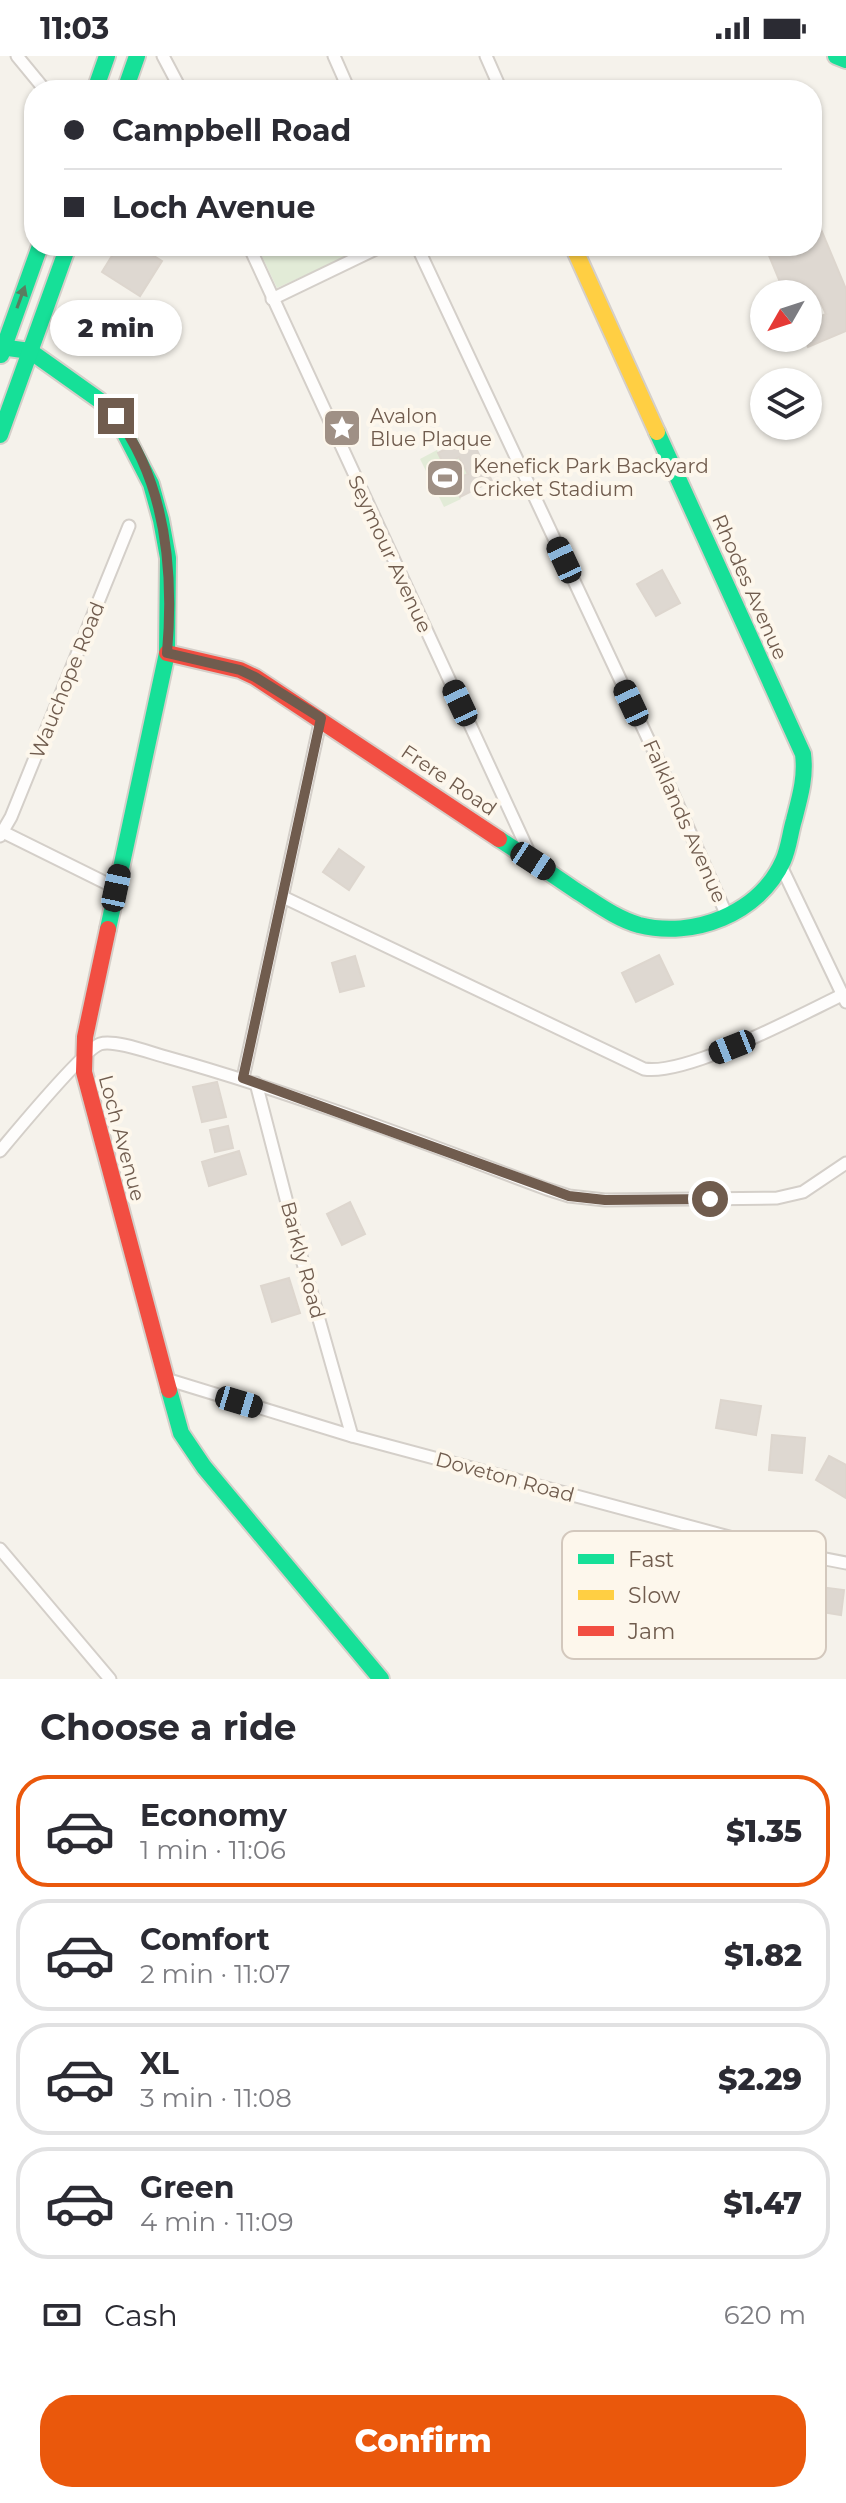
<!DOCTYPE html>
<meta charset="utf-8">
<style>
:root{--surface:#fff;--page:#f2f2f3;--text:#2b2b33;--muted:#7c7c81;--line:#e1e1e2;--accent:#ea580c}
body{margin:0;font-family:Montserrat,sans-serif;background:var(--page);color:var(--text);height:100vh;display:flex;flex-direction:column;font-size:30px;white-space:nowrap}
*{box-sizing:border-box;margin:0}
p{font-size:26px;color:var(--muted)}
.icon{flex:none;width:44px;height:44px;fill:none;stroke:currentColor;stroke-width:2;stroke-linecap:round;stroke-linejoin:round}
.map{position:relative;height:1623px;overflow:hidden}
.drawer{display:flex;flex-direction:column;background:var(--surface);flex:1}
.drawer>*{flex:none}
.guide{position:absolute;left:24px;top:24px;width:798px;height:176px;border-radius:32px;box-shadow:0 2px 6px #0004;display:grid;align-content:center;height:176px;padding:0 40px;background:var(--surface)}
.needle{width:52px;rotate:231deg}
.buttons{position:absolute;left:750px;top:224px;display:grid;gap:16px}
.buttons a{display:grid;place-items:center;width:72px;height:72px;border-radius:50%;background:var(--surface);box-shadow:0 2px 6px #0004;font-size:40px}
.end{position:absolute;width:36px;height:36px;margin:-18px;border:10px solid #705c4e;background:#fff;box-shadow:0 0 0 4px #fff}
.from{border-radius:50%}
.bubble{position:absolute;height:56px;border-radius:28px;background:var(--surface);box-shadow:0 2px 6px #0004;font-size:26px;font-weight:800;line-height:56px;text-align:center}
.car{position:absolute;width:24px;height:48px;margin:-24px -12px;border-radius:10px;box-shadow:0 0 6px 2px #0007;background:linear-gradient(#222 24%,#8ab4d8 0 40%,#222 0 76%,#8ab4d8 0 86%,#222 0)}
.guide b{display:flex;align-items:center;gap:28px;height:76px;font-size:30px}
.guide b+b{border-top:2px solid var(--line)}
.guide i{width:20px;height:20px;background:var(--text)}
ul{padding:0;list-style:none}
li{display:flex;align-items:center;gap:24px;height:112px;margin:0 16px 12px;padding:0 24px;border:4px solid var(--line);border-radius:32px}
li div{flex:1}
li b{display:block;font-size:30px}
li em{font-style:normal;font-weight:800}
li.selected{border-color:var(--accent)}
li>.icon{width:72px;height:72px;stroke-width:1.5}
h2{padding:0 40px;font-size:36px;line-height:96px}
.pay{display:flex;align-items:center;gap:20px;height:88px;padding:0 40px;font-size:30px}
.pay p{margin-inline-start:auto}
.button{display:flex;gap:16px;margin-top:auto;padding:16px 40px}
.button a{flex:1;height:92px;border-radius:32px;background:var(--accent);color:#fff;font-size:32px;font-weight:800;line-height:92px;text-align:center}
.status{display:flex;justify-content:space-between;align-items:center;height:56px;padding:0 40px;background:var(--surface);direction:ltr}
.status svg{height:22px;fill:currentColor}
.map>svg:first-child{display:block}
</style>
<div class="status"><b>11:03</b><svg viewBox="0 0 49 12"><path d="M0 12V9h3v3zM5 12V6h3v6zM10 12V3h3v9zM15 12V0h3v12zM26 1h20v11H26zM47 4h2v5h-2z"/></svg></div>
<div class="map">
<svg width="846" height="1623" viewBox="0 0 846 1623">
<rect width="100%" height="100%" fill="#f5f2eb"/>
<!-- green -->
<g fill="#e2ebd7">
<path d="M269 190H369L277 232 259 194Z"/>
<path d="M437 394 444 409 459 401 468 418 453 426 461 443 444 451 420 403Z"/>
</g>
<!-- building -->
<g fill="#ded8d1" stroke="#ddd6ce" stroke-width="2">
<path d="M812 152 846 233V275L808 291 804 282H808V266L826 258 821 247 808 252V238H785L765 190H812Z"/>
<path d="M118 190H138L162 205 140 240 102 216Z"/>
<path d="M470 380 492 425 460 441 452 425 468 418 459 401 444 409 438 397Z"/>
<path d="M662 514 680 547 656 560 637 528Z"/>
<path d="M339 793 364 811 349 834 323 816Z"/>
<path d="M659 899 673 928 636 946 622 917Z"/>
<path d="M355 900 364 930 340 936 332 907Z"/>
<path d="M217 1026 226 1061 202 1066 193 1031Z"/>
<path d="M228 1070 233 1092 215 1096 210 1074Z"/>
<path d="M239 1095 246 1118 209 1130 202 1106Z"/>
<path d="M350 1146 365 1178 342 1189 327 1158Z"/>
<path d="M289 1222 300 1257 272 1266 261 1230Z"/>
<path d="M721 1344 761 1350 756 1379 716 1372Z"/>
<path d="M772 1379 805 1382 802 1417 769 1414Z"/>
<path d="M829 1400 846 1409V1442L816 1424Z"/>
<path d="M812 1530 844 1534 841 1559 809 1554Z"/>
</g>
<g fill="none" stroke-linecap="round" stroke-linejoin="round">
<!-- street casing -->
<g stroke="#d4cfc9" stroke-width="15">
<g id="street">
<path d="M17 0 45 34"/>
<path d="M163 0 181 34"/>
<path d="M334 0 349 34"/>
<path d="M486 0 501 34"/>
<path d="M249 190 533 805"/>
<path d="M417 190 658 704 728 862"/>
<path d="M272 243 382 190"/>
<path d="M3 776 116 832"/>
<path d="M0 780 11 761 129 470"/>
<path d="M781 810 846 946"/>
<path d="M283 841 644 1013C687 1020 800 959 842 939"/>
<path d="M243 1022 321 662"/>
<path d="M256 1027 299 1193 352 1380"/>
<path d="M0 1095C15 1077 85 993 100 988 114 983 151 997 166 1001 295 1037 421 1086 547 1133L569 1140 605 1144 777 1142 803 1136 846 1107"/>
<path d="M166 1323 352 1380 774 1493 846 1507"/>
<path d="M0 1493 110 1623"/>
</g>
</g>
<!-- fast casing -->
<g stroke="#d5cfc9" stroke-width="20">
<g id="fast">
<path d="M836 0 846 4"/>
<path d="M95 34 107 0"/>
<path d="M125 34 137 0"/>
<path d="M0 291 30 295 99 344 116 360 151 428 161 464 168 502 167 597 108 873"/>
<path d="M1 299 40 190"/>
<path d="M0 379 68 190"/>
<path d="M499 783C525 800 550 817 575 834 596 847 615 862 639 869 693 883 759 858 783 805 789 792 790 777 794 764 800 741 806 721 803 698L657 376"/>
<path d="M169 1334 181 1377 204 1411 381 1623"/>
</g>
</g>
<!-- slow casing -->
<g stroke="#d5cfc9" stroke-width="20">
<path id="slow" d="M573 190 657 376"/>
</g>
<!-- jam casing -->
<g stroke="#d5cfc9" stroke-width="20">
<g id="jam">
<path d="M167 597 240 614 255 621 499 783"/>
<path d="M108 873 85 981 84 1016 169 1334"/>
</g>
</g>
<!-- street -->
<use href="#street" stroke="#fefdfc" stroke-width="11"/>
<!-- fast -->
<use href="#fast" stroke="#16e098" stroke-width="16"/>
<!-- slow -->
<use href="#slow" stroke="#ffcf43" stroke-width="16"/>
<!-- jam -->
<use href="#jam" stroke="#f24e42" stroke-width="16"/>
</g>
<!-- one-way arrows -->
<defs><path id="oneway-solid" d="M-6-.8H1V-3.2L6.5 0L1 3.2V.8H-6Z" transform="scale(2)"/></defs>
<use fill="#5a7d60" href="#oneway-solid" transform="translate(21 241) rotate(-70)"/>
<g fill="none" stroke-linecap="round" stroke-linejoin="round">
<!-- route -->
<path stroke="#705c4e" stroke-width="10" d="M116 360C166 427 174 516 167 597L240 614 255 621 321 662 243 1022 569 1140 605 1144 710 1143"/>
</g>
<!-- icons -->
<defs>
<g id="sight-square" transform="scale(2)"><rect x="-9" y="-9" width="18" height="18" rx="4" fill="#9f9085" stroke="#fdf7ec"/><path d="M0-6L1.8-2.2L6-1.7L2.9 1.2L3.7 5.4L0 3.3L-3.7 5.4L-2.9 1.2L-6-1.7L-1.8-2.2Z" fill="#fff"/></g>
<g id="stadium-square" transform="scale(2)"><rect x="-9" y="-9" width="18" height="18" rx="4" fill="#9f9085" stroke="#fdf7ec"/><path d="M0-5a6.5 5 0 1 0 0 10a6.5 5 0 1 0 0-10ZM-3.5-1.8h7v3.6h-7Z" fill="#fff"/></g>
</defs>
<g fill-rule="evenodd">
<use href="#sight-square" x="342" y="372"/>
<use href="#stadium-square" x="445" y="422"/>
</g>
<g text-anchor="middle" stroke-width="8" stroke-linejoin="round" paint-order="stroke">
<!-- poi labels -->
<g font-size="20" fill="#705c4e" stroke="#fdf7ec" text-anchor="start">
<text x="370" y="367">Avalon<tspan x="370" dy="23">Blue Plaque</tspan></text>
<text x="473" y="417">Kenefick Park Backyard<tspan x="473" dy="23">Cricket Stadium</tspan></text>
</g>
<!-- street labels -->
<g font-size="20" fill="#705c4e" stroke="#fdf7ec">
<text transform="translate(390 498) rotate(65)" y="7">Seymour Avenue</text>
<text transform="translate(750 531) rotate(66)" y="7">Rhodes Avenue</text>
<text transform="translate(67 624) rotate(-68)" y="7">Wauchope Road</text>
<text transform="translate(449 724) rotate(34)" y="7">Frere Road</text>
<text transform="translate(685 765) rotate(66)" y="7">Falklands Avenue</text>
<text transform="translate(122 1082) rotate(75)" y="7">Loch Avenue</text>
<text transform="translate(303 1204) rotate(75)" y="7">Barkly Road</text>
<text transform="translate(505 1421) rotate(15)" y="7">Doveton Road</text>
</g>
</g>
<!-- legend -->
<rect x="562" y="1475" width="264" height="128" rx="12" fill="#fdf7ec" stroke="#d3c8bd" stroke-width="2"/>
<rect x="578" y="1498" width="36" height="10" fill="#16e098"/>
<rect x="578" y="1534" width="36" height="10" fill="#ffcf43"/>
<rect x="578" y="1570" width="36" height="10" fill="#f24e42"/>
<g font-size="22" fill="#705c4e">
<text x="628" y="1511">Fast</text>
<text x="628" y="1547">Slow</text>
<text x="628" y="1583">Jam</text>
</g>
</svg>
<div class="buttons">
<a><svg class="needle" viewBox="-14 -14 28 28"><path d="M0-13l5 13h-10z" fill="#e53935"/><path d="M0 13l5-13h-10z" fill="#7c7c81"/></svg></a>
<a><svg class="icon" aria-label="layers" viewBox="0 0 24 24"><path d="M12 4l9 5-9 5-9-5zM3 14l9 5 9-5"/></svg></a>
</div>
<i class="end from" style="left:710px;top:1143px"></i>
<i class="end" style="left:116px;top:360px"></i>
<div class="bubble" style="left:50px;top:244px;width:132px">2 min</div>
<i class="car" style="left:564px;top:504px;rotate:335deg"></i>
<i class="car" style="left:460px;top:647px;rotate:335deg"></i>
<i class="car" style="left:631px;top:647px;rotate:335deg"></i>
<i class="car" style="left:533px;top:805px;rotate:123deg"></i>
<i class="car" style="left:116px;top:832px;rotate:12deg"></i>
<i class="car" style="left:732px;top:991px;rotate:248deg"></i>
<i class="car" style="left:239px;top:1346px;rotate:107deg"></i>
<div class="guide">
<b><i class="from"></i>Campbell Road</b>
<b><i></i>Loch Avenue</b>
</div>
</div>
<section class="drawer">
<h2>Choose a ride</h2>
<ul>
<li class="selected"><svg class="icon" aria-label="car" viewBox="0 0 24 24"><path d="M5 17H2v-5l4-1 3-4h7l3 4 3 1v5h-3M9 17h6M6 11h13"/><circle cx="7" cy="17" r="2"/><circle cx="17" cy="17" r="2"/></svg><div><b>Economy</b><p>1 min · 11:06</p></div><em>$1.35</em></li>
<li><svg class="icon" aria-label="car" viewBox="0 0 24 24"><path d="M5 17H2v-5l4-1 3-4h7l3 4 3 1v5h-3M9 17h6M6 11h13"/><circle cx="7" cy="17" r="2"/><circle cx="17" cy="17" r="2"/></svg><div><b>Comfort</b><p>2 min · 11:07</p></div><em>$1.82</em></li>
<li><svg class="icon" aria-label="car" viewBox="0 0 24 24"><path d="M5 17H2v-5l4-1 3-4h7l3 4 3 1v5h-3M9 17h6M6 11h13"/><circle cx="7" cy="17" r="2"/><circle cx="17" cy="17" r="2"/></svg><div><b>XL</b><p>3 min · 11:08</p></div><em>$2.29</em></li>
<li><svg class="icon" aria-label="car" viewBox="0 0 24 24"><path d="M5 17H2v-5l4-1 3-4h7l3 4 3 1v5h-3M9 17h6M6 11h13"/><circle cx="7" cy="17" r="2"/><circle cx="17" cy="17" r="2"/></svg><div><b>Green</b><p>4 min · 11:09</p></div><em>$1.47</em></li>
</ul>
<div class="pay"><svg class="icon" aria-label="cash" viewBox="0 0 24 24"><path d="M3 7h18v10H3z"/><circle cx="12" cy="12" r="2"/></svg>Cash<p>620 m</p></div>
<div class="button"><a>Confirm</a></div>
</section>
